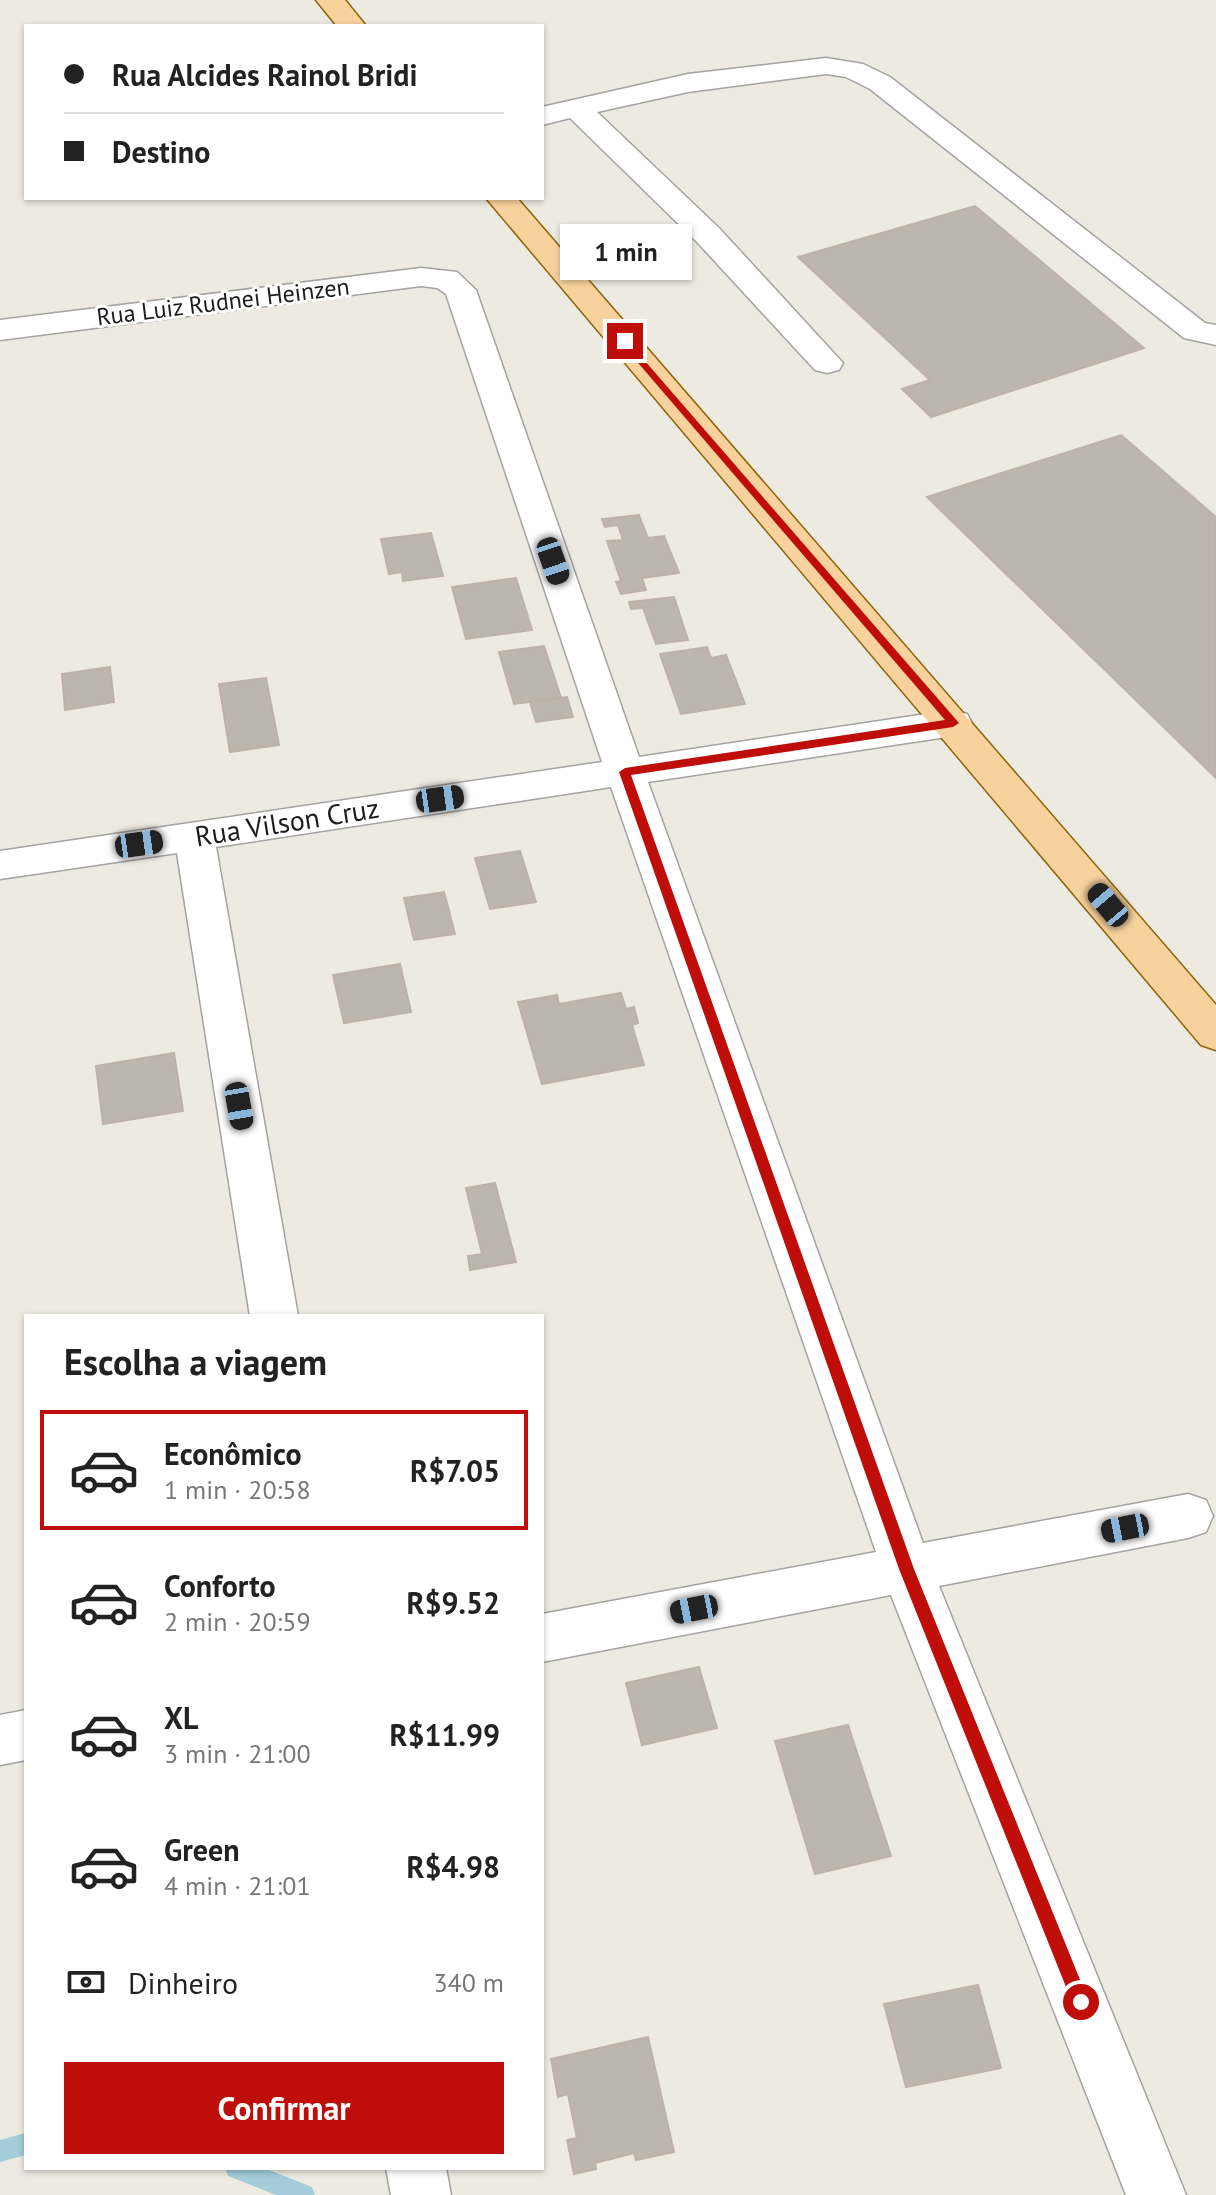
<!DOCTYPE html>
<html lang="pt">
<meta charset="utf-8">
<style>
:root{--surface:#fff;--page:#f2f2f2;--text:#222;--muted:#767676;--line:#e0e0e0;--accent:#bf0d09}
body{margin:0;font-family:"PT Sans",sans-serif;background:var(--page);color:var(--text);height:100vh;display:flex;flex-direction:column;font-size:30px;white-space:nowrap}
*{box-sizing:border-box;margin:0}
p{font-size:26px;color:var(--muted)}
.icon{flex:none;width:44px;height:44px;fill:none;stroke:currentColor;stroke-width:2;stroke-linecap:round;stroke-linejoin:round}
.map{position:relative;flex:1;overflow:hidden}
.sheet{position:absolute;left:24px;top:1314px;width:520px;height:856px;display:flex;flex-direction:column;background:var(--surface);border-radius:0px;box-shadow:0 2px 6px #0004}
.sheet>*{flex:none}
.guide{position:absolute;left:24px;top:24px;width:520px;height:176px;border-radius:0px;box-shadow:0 2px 6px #0004;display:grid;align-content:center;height:176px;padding:0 40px;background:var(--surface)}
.end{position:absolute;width:36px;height:36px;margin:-18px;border:10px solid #bf0d09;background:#fff;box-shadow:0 0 0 4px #fff}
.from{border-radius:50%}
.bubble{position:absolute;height:56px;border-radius:0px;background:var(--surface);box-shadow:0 2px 6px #0004;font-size:26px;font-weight:600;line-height:56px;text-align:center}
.car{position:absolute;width:24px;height:48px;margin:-24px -12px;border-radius:10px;box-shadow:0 0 6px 2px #0007;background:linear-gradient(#222 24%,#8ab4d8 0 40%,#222 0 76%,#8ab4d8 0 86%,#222 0)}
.guide b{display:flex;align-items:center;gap:28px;height:76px;font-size:30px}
.guide b+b{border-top:2px solid var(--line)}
.guide i{width:20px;height:20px;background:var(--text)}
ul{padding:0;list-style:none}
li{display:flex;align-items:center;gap:24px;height:120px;margin:0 16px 12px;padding:0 24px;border:4px solid transparent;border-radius:0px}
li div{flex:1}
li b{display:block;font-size:30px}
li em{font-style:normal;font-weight:600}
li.active{border-color:var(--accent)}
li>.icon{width:72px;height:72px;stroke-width:1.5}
h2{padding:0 40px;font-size:36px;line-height:96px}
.pay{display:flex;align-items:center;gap:20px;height:88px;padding:0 40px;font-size:30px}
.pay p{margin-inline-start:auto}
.primary-button{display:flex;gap:16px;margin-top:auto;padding:16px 40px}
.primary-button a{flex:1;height:92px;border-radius:0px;background:var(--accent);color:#fff;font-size:32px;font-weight:600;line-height:92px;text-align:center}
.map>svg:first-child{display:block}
</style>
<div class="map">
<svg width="1216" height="2195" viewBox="0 0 1216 2195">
<rect width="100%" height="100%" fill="#edeae2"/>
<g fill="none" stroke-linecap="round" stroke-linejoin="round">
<!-- stream -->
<g fill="#a4ccd9" fill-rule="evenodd">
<path d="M26 2133V2155L0 2162V2140Z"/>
<path d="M225 2168H264L312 2187 315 2195H276L228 2176Z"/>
</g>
</g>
<!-- building -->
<g fill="#bdb6af" stroke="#beb1a6" stroke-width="2">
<path d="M975 206 1144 348 931 417 902 389 930 380 798 257Z"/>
<path d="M1121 435 1216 517V778L927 497Z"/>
<path d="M639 515 648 538 664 536 679 573 642 578 646 590 621 594 616 582 621 581 607 541 623 540 618 525 605 527 602 519Z"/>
<path d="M431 533 443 576 403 581 402 572 389 574 381 539Z"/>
<path d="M516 578 532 630 466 639 452 587Z"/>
<path d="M674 597 688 640 656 644 643 608 631 609 629 602Z"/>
<path d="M544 646 561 698 514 704 499 652Z"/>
<path d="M707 647 711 658 726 655 745 704 681 714 660 654Z"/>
<path d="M110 667 114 702 65 710 62 674Z"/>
<path d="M266 678 279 745 230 752 219 684Z"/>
<path d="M567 697 573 717 536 722 530 702Z"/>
<path d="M520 851 536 902 490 909 475 858Z"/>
<path d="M444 892 455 934 414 940 404 898Z"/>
<path d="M400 964 411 1012 344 1023 333 975Z"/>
<path d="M621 993 626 1009 634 1007 638 1023 632 1025 644 1065 542 1084 518 1002 557 995 559 1004Z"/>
<path d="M174 1053 183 1111 103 1124 96 1066Z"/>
<path d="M495 1183 516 1262 470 1270 468 1256 482 1254 466 1188Z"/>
<path d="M699 1667 717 1728 642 1745 626 1683Z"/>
<path d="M848 1725 891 1856 815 1874 775 1741Z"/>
<path d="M978 1985 1001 2068 906 2087 884 2004Z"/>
<path d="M648 2037 674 2152 636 2160 634 2153 595 2163 596 2169 574 2174 567 2140 577 2138 568 2094 558 2097 551 2059Z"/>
</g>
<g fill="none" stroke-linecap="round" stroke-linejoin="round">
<!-- minor casing -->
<g stroke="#a3a3a3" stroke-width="3">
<g id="minor">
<path d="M826 58 863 64 890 77 1205 323 1216 325V345L1184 338 870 89 846 77 826 74 688 92 597 112 719 228 843 363 839 370 827 373 815 370 697 242 570 118 542 125V107L688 74Z"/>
<path d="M421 268 457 272 476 290 639 757 953 710 967 714 972 723 967 732 953 736 648 782 923 1543 1188 1494 1206 1500 1213 1516 1206 1532 1188 1538 939 1586 1186 2195H1126L891 1595 542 1662V1614L876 1552 611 787 216 847 298 1316H250L177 853 0 879V851L602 762 446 294 437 288 421 286 0 340V320Z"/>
<path d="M26 1710V1760L0 1765V1715Z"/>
<path d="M386 2168H446L451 2195H391Z"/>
</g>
</g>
<!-- major casing -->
<g stroke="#8e6407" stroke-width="3">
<g id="major">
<path d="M316 0H345L366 26H337Z"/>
<path d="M486 198H517L1216 1005V1050L1201 1045Z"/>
</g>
</g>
<!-- minor -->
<use href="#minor" fill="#fff" fill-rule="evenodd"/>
<!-- major -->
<use href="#major" fill="#f7d29d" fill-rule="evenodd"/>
</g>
<!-- route -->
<path fill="#bf0d09" d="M625 338 959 723 953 727 631 775 914 1569 1089 2002 1087 2008 1081 2011 1075 2008 1072 2002 899 1569 619 772 625 768 945 720 621 343Z"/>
<g text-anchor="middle" stroke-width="6" stroke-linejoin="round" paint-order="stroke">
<!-- far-street labels -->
<g font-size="24" fill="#1c1c1c" stroke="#fff">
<text transform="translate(223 302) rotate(-7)" y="8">Rua Luiz Rudnei Heinzen</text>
</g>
<!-- street labels -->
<g font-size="28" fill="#1c1c1c" stroke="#fff">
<text transform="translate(287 822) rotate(-9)" y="10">Rua Vilson Cruz</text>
</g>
</g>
</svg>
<i class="end from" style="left:1081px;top:2002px"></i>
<i class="end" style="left:625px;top:341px"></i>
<div class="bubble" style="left:560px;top:224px;width:132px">1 min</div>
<i class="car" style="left:553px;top:561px;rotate:161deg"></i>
<i class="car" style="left:440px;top:799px;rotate:82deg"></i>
<i class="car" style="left:139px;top:844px;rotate:82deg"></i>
<i class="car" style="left:1108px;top:905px;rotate:320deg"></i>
<i class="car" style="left:239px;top:1106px;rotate:170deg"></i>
<i class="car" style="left:1125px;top:1528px;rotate:259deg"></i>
<i class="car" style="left:694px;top:1609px;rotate:259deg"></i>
<div class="guide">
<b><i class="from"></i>Rua Alcides Rainol Bridi</b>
<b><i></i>Destino</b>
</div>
<section class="sheet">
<h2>Escolha a viagem</h2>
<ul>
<li class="active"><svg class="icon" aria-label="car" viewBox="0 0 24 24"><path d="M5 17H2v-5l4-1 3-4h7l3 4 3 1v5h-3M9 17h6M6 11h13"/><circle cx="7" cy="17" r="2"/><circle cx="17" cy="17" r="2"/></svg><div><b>Econômico</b><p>1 min · 20:58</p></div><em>R$7.05</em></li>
<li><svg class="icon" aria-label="car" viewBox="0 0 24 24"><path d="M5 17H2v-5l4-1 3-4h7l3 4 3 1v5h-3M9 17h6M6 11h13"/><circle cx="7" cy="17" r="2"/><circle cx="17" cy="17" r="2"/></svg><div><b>Conforto</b><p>2 min · 20:59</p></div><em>R$9.52</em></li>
<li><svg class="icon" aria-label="car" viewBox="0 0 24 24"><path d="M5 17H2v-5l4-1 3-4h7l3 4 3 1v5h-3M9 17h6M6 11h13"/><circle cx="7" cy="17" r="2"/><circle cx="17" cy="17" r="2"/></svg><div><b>XL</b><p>3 min · 21:00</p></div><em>R$11.99</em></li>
<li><svg class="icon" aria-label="car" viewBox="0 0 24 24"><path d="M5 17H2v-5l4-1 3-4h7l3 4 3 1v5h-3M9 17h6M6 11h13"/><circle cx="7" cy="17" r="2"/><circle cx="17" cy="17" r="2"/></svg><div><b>Green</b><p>4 min · 21:01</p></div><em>R$4.98</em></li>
</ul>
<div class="pay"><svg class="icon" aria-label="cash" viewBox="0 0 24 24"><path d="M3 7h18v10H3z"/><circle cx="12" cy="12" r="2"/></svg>Dinheiro<p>340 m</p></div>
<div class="primary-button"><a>Confirmar</a></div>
</section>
</div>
